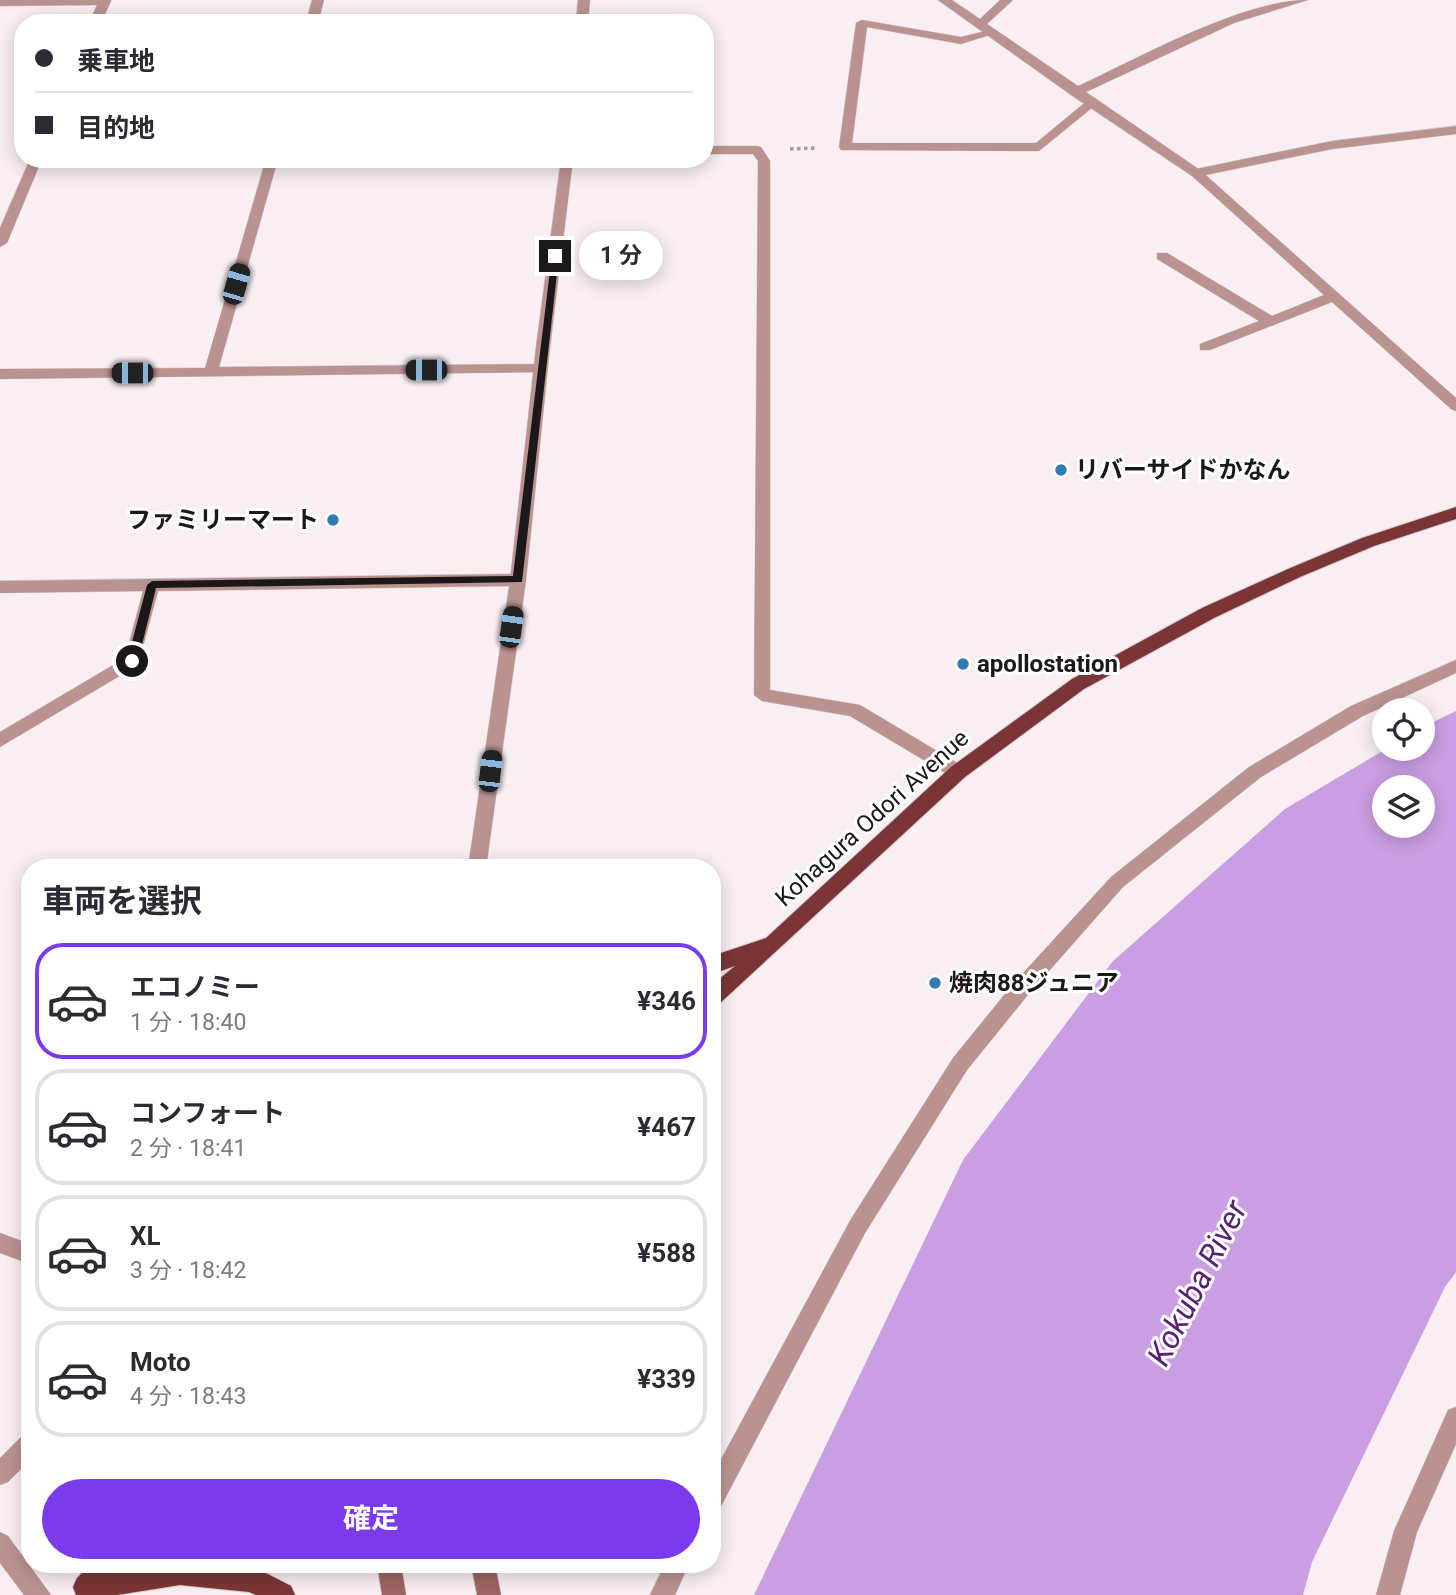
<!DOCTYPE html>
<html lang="ja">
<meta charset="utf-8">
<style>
:root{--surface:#fff;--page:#f2f2f3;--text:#2b2b33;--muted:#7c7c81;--line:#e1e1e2;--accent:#7c3aed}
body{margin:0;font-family:Roboto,"Noto Sans JP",sans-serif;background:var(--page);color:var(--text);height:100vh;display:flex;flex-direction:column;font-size:26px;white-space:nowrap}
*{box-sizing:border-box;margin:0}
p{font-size:23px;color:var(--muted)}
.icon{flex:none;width:38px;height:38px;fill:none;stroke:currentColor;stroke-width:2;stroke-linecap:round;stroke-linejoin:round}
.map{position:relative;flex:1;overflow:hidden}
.side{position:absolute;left:21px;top:859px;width:700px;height:714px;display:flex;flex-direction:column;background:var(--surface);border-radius:28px;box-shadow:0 4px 18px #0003}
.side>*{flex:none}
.top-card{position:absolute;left:14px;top:14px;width:700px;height:154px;border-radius:28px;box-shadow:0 4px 18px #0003;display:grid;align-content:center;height:154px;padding:0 21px;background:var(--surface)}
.buttons{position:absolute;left:1372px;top:698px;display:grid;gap:14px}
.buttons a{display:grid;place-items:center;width:63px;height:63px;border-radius:50%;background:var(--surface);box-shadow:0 4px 18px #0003;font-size:35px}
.end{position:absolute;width:32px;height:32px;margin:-16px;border:9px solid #1c1819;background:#fff;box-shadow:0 0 0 4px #fff}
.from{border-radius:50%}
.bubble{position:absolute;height:49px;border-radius:24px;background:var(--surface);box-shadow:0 4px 18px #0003;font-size:23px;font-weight:700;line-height:49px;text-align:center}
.car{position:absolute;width:21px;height:42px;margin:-21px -10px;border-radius:9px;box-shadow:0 0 5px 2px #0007;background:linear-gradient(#222 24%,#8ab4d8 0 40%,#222 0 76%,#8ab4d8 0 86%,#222 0)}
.top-card b{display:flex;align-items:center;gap:24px;height:66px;font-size:26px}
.top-card b+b{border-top:2px solid var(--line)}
.top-card i{width:18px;height:18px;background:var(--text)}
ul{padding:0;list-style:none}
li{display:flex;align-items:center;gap:21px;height:116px;margin:0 14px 10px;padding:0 7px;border:4px solid var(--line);border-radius:28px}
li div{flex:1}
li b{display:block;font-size:26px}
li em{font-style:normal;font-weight:700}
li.selected{border-color:var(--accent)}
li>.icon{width:63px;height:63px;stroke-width:1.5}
h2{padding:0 21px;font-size:32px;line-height:84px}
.button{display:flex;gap:14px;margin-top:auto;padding:14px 21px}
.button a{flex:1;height:80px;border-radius:42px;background:var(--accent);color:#fff;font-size:28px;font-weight:700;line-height:80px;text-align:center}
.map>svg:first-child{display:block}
</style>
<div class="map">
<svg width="1456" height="1595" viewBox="0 0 1456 1595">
<rect width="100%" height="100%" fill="#f9eef1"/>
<!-- water -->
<path fill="#c99ee3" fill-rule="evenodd" d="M1456 711V1272L1445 1287 1312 1562 1303 1595H754L963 1160 1113 961 1285 809 1386 749H1423V727ZM1384 788H1423V826H1384Z"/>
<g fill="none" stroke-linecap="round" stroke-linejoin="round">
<!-- service casing -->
<g stroke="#d6ccce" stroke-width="1">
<g id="service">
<path d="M862 20 961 37 990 30 996 33 961 44 867 27 852 143H1036L1088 100 1098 103 1039 151 841 150 839 147 856 23Z"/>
<path d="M1456 126V134L1332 149 1196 177 1190 173 1196 169 1332 141Z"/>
</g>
</g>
<!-- pedestrian casing -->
<g stroke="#d6ccce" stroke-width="1">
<path id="pedestrian" d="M1456 1407V1444L1417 1532 1400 1595H1376L1394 1531 1448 1410Z"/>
</g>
<!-- minor casing -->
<g stroke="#d6ccce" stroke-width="1">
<g id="minor">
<path d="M0 0H111V1L101 23H89L97 5 0 6Z"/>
<path d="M312 0H324L318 23H306Z"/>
<path d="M938 0H952L980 19 1000 0H1013L987 24 1078 86C1139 58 1242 0 1308 0L1234 23 1086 92 1200 170 1456 398V411L1451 409 1332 302 1210 350H1200V344L1259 321 1157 259V253H1167L1272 316 1324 295 1192 176 1071 95Z"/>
<path d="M705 146H757L761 147 770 161V690L860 705 964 767 967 772 964 777H952L850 716 762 701 754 695 758 161 753 154H705Z"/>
<path d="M30 159H42L7 243 0 247V228Z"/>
<path d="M266 159H278L219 367 541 364 546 366V372L0 379V369L205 368Z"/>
<path d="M518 574 526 580 518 586 158 591 138 665 0 747V732L125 658 143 591 0 593V581Z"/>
<path d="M1456 660V673L1363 716 1261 777 1123 887 1027 996 967 1070 865 1233 720 1508 712 1511V1476L851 1219 953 1058 1013 984 1111 877 1249 767 1351 706Z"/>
<path d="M0 1233 30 1244V1264L0 1253Z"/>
<path d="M30 1433V1460L8 1482 0 1485V1458L22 1436Z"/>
<path d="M0 1532 8 1536 51 1595H24L0 1563Z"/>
<path d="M665 1564H689L675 1595H650Z"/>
</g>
</g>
<!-- tertiary casing -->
<g stroke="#d6ccce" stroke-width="1">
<g id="tertiary">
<path d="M578 0H590L588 23H576Z"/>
<path d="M561 159H573L550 347 526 580 486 868H468L510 580 536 347Z"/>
</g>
</g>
<!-- secondary casing -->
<g stroke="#d6ccce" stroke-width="1">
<g id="secondary">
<path d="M377 1564H401L406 1595H382Z"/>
<path d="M471 1564H495L501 1595H477Z"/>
</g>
</g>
<!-- trunk casing -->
<g stroke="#d6ccce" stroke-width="2">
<g id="trunk">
<path d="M1456 507V519L1374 546 1300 577 1214 618 1084 689 965 777 719 1004 712 1007V985L735 966 712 974V956L766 938 951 767 1072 679 1202 608 1288 569 1362 538Z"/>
<path d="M91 1564H124L122 1568 146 1564 252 1566 291 1586 295 1595H256L249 1592 180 1585 117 1595H76L73 1587 77 1578Z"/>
</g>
</g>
<!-- path -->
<path stroke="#a29a9c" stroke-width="3.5" stroke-dasharray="3.5 3.5" stroke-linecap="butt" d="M790 149 816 148"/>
<!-- service -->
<use href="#service" fill="#ba9391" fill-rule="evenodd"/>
<!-- pedestrian -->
<use href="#pedestrian" fill="#ba9391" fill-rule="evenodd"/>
<!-- minor -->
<use href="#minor" fill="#ba9391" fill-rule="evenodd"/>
<!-- tertiary -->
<use href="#tertiary" fill="#ba9391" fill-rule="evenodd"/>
<!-- secondary -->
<use href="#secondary" fill="#9d6563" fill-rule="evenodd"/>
<!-- trunk -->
<use href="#trunk" fill="#7c3536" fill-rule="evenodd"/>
</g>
<!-- route -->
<path fill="#1c1819" d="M552 254 559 256 522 582 156 588 138 661 136 664H129L127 661 147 585 152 581 513 576Z"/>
<!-- markers -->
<g fill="#327db0" stroke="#fefefe" stroke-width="2.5">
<circle cx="1061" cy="470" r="7"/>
<circle cx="333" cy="520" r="7"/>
<circle cx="963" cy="664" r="7"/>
<circle cx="935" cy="983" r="7"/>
</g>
<g text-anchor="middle" stroke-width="6" stroke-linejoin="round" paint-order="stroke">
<!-- poi labels -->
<g font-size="24" font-weight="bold" fill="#1c1819" stroke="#fefefe" text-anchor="start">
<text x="1075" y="478">リバーサイドかなん</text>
<text x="319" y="528" text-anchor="end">ファミリーマート</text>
<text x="977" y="672">apollostation</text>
<text x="949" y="991">焼肉88ジュニア</text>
</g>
<!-- street labels -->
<g font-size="24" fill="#1c1819" stroke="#fefefe">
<text transform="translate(872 818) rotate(-42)" y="8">Kohagura Odori Avenue</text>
</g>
<!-- near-water labels -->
<g font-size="32" font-style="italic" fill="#572273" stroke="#fefefe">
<text transform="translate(1197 1283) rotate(-63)" y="11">Kokuba River</text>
</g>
</g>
</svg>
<div class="buttons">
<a><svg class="icon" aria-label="locate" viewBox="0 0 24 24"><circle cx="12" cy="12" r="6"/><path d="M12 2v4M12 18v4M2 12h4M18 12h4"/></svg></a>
<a><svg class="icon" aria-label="layers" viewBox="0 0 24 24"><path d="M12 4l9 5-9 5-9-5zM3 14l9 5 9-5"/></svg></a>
</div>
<i class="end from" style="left:132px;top:661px"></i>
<i class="end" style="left:555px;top:256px"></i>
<div class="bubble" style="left:579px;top:231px;width:84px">1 分</div>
<i class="car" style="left:236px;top:284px;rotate:16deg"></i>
<i class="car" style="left:426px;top:370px;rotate:270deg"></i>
<i class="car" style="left:132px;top:373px;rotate:270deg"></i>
<i class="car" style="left:511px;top:627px;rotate:8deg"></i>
<i class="car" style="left:490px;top:771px;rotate:7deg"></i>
<div class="top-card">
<b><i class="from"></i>乗車地</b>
<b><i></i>目的地</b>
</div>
<section class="side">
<h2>車両を選択</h2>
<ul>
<li class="selected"><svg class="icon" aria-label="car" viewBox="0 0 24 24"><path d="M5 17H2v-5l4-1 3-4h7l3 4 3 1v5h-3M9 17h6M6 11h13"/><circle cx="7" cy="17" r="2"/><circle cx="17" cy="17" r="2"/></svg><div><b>エコノミー</b><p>1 分 · 18:40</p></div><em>¥346</em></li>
<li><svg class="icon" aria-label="car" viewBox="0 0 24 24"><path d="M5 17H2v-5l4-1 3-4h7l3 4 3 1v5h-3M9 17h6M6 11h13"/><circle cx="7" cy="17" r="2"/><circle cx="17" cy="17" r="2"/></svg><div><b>コンフォート</b><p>2 分 · 18:41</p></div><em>¥467</em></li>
<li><svg class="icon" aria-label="car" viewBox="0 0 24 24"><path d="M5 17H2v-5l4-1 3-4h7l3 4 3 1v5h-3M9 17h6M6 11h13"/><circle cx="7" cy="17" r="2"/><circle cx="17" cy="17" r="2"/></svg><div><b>XL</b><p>3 分 · 18:42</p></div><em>¥588</em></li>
<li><svg class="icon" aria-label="car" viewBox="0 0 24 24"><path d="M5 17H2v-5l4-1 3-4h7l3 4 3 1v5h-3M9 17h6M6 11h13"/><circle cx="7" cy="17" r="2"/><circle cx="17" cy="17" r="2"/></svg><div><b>Moto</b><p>4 分 · 18:43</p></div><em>¥339</em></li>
</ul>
<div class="button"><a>確定</a></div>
</section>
</div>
